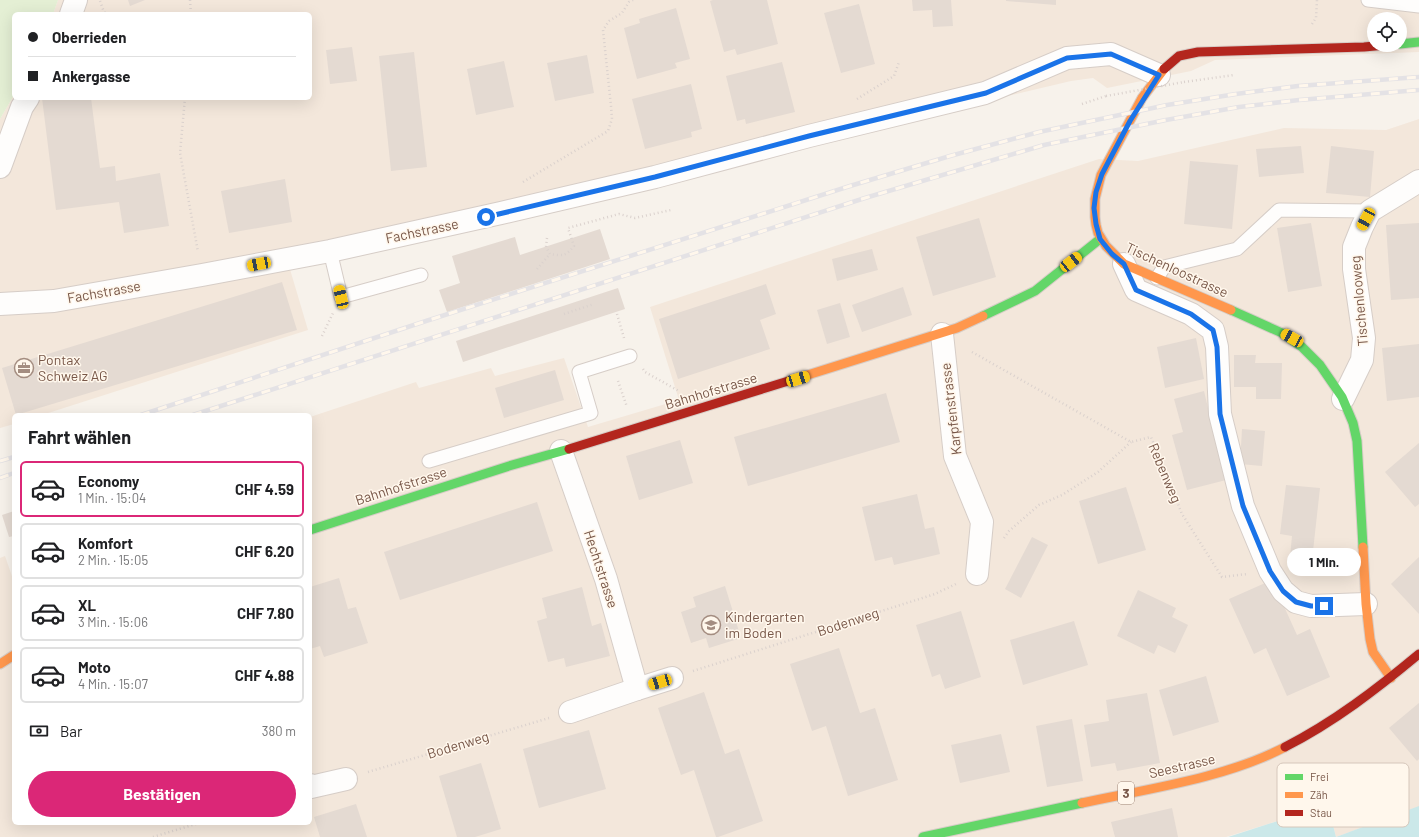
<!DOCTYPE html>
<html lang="de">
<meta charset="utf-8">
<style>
:root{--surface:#fff;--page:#f6f6f6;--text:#202124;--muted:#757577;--line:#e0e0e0;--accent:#db2777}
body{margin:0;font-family:Barlow,sans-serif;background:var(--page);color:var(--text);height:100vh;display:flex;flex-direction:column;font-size:15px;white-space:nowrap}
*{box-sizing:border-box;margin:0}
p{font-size:13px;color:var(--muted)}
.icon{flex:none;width:22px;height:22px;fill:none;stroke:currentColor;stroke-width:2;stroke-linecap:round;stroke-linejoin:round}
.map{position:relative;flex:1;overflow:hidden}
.sheet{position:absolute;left:12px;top:413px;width:300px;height:412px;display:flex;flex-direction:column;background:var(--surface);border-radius:6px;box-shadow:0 4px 16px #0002}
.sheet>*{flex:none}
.hud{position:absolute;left:12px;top:12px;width:300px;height:88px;border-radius:6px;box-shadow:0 4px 16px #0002;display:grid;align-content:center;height:88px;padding:0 16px;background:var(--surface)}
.controls{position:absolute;left:1367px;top:12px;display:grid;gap:8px}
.controls a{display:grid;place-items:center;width:40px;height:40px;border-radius:50%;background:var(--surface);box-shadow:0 4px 16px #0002;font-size:20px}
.end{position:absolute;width:18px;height:18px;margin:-9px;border:5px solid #1a73e8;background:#fff;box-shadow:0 0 0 2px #fff}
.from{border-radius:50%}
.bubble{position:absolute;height:28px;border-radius:14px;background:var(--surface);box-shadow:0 4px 16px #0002;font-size:13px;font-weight:700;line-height:28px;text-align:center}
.car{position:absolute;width:12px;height:24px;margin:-12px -6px;border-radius:5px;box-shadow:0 0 3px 1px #0007;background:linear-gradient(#f5c518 24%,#345 0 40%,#f5c518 0 76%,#345 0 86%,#f5c518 0)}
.hud b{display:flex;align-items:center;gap:14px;height:38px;font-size:15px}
.hud b+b{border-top:1px solid var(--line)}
.hud i{width:10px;height:10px;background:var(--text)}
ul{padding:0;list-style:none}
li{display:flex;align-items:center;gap:12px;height:56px;margin:0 8px 6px;padding:0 8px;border:2px solid var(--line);border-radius:6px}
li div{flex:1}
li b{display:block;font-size:15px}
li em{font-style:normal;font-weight:700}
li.current{border-color:var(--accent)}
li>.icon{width:36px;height:36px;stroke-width:1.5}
h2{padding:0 16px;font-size:18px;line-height:48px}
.pay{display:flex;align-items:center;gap:10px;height:44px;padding:0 16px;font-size:15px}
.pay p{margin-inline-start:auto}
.action{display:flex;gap:8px;margin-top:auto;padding:8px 16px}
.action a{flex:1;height:46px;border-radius:24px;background:var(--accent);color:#fff;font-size:16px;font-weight:700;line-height:46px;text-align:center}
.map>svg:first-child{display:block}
</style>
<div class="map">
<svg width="1419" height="837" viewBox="0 0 1419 837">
<rect width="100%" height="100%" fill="#f7f2eb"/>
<!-- residential -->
<g fill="#f3e7db" fill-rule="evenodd">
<path d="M58 0H1419V52L1215 60 1191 71 1107 88 1093 78 1071 81 289 266 308 330 42 415H14V424L0 428V119L14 95V98H310V14H53ZM1374 19H1400V45H1374Z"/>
<path d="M1419 119V807L1336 837 1324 790 1284 819 1226 837H0V558L5 556 14 582V823H310V417L416 382 419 388 491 368 495 376 564 358 588 427 679 400 650 307 1099 159 1138 161 1284 128 1386 130Z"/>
</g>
<!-- green -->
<path fill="#e4efd4" d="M0 0H58L53 14H14V95L0 119Z"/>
<!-- water -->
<path fill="#cbe8e9" d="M1324 790 1336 837 1419 806V837H1228L1284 819 1286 800Z"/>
<!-- building -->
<g fill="#e4dad2">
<path d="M128 0H145L130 6Z"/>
<path d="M713 0H767L778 44 737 55 735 49 724 52 710 1Z"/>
<path d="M912 0H951L953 26 933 27 932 10 913 11Z"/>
<path d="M1006 0H1056V5L1006 1Z"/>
<path d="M859 4 875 64 841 73 824 13Z"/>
<path d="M676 8 690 59 675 63 677 68 637 79 624 28 640 23 639 19Z"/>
<path d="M352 47 357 81 330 84 326 50Z"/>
<path d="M414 52 427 167 391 171 379 56Z"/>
<path d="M587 55 594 93 555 101 547 63Z"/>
<path d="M504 61 514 107 476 115 467 69Z"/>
<path d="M782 62 795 112 746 124 745 119 737 121 726 76Z"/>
<path d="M691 84 702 129 691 132 692 137 645 149 632 99Z"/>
<path d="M42 98H91L100 168 115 166 116 181 160 173 169 226 124 233 119 202 56 210Z"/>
<path d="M1301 146 1304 173 1259 177 1256 149Z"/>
<path d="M1331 146 1374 151 1370 197 1326 193Z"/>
<path d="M1190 161 1238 165 1232 229 1184 224Z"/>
<path d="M285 179 292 222 229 233 221 191Z"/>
<path d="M979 218 996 277 933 296 916 237Z"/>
<path d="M1311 223 1322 286 1288 292 1277 228Z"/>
<path d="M1419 223V298L1391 300 1386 225Z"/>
<path d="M600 229 610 259 447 312 439 290 460 283 452 256 515 237 520 255Z"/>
<path d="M872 249 878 270 837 281 832 259Z"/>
<path d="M282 282 297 330 16 415 2 368Z"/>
<path d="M766 284 776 314 760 320 770 349 678 379 659 319Z"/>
<path d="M903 287 912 315 862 332 852 305Z"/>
<path d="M618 288 625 309 463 362 456 341Z"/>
<path d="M840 303 850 337 827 344 817 310Z"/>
<path d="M1196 338 1204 379 1165 388 1157 347Z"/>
<path d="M1419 344V397L1387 401 1382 348Z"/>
<path d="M1234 355H1256L1255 363H1282L1281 399H1256V387H1234Z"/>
<path d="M555 370 564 400 504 418 495 388Z"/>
<path d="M1204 391 1212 425 1230 479 1187 490 1172 435 1183 432 1174 399Z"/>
<path d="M886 393 900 442 748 486 734 437Z"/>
<path d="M1242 429 1265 431 1262 466 1240 464Z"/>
<path d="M680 440 693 483 639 500 626 456Z"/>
<path d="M1419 443V504L1415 507 1385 472Z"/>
<path d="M1286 485 1320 488 1312 560 1290 557 1292 536 1280 534Z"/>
<path d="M1126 487 1146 550 1098 564 1079 501Z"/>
<path d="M917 494 925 529 934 527 940 554 894 565 892 557 875 561 862 507Z"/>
<path d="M537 502 553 551 400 600 384 552Z"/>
<path d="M14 511V536L9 537 2 515Z"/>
<path d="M1032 537 1048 545 1021 598 1005 589Z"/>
<path d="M1419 557V614L1391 584Z"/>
<path d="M339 578 348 609 356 607 368 643 324 657 320 646 310 649V587Z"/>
<path d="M1272 580 1297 635 1310 629 1330 677 1287 696 1266 648 1254 654 1229 599Z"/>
<path d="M725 586 741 638 709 648 706 638 691 643 681 612 696 607 693 597Z"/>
<path d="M582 587 592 626 601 623 610 656 566 667 564 658 548 662 537 621 547 618 542 598Z"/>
<path d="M1138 590 1176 608 1172 617 1188 625 1175 653 1158 645 1154 654 1117 636Z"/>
<path d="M961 611 981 677 945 689 940 674 932 677 916 625Z"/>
<path d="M1074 621 1088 665 1023 685 1010 640Z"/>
<path d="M839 648 860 713 875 708 898 780 848 796 826 726 812 731 790 664Z"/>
<path d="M1206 676 1219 722 1173 736 1159 690Z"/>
<path d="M704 692 725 754 739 749 763 821 718 837H716L694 770 681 775 658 708Z"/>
<path d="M1147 693 1160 763 1117 771 1115 763 1091 767 1084 725 1109 721 1106 700Z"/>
<path d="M1419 703V759L1417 761 1389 728Z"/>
<path d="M1072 719 1083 781 1047 787 1036 726Z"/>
<path d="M589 730 606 789 539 808 523 749Z"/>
<path d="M1001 734 1010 772 960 783 951 745Z"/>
<path d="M481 763 501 829 475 837H457L439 776Z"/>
<path d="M356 804 367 837H320L314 817Z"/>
<path d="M1172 808 1178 837H1115L1111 822Z"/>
</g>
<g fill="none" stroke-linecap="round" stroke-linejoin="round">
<!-- lane casing -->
<g stroke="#d6cdc7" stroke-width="15">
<g id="lane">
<path d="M1368 0 1419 6"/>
<path d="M330 251 341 297 421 275"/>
<path d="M1157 278 1164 267 1237 249 1279 210 1370 211"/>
<path d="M429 461 591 413 579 372 630 356"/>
</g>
</g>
<!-- street casing -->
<g stroke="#d6cdc7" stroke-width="24">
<g id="street">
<path d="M71 14 76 0"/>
<path d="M0 167 22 107 28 98"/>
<path d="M1124 264 1136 290 1191 314 1213 330 1217 347 1220 414 1243 506 1270 571 1283 591 1296 602 1311 606 1366 604"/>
<path d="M0 304 54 301 202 275 330 251 501 213 655 177 809 136 985 93 1067 58 1111 54 1159 75"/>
<path d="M942 334 955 456 982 522 977 574"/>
<path d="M1343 399 1362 360 1364 338 1354 269V247L1362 227 1370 211 1419 181"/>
<path d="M561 451 606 579 637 689 570 712"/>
<path d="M637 689 672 678"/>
<path d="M310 785 311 787 346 779"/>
</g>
</g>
<!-- fast casing -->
<g stroke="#d7cdc7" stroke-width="11">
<g id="fast">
<path d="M1400 44 1419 42"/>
<path d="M1231 310 1282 333 1302 347 1320 365 1342 397 1353 423 1357 441 1363 547"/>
<path d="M983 316 1035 291 1100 239"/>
<path d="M310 530 509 466 569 449"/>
<path d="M923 837 1082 803"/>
</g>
</g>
<!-- slow casing -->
<g stroke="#d7cdc7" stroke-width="11">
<g id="slow">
<path d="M1164 69 1142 98 1101 175 1095 199V217L1096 225 1098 233 1106 246 1124 264 1231 310"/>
<path d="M798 378 957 328 983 316"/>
<path d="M1363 547 1366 604 1370 639 1373 652 1391 678"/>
<path d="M0 664 14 655"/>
<path d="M1082 803C1147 789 1226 778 1285 747"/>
</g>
</g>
<!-- jam casing -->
<g stroke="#d7cdc7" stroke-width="11">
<g id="jam">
<path d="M1164 69 1179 56 1198 52 1364 47 1386 45"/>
<path d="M569 449 798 378"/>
<path d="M1285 747C1334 722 1377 689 1419 654"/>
</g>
</g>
<!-- path -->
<g stroke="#dad1cd" stroke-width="2.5" stroke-dasharray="1 3" stroke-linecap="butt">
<path d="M190 0 191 14"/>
<path d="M100 1 104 12 107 14"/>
<path d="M1312 24 1316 18 1317 0"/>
<path d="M1184 82 1234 75"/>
<path d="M185 98 180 153 198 252"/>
<path d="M857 99 894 76 899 62"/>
<path d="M1082 104 1106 96"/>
<path d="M523 182 608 131 612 119 611 106 603 30 609 21 622 13 629 2 633 0"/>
<path d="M547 238 546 247 550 254C563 256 566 256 574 246L568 228 619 214 635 218 671 210"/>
<path d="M537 269 550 254"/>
<path d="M564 314 594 304"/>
<path d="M617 314 624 338"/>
<path d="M322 336 333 313"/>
<path d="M972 352 1131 442 1151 437 1182 514 1222 577 1247 574"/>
<path d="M643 369 645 372 679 391"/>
<path d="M618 381 627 407"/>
<path d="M1004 538 1009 531 1039 505 1062 495 1098 472 1131 442"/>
<path d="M693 671 935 594 958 583"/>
<path d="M368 772 549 718"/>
<path d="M1291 804 1317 799 1315 785"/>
<path d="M153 837 199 823"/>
</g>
<!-- lane -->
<use href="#lane" stroke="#fefdfc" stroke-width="13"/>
<!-- street -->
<use href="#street" stroke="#fefdfc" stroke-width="22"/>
<!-- fast -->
<use href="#fast" stroke="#63d668" stroke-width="9"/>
<!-- slow -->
<use href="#slow" stroke="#ff974d" stroke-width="9"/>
<!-- jam -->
<use href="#jam" stroke="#b3261e" stroke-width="9"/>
<!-- rail casing -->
<g stroke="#e4e2e5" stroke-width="4.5">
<g id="rail">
<path d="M141 415 426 321 850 186 950 156 1039 132 1167 105 1236 94 1298 86 1419 77"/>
<path d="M193 415 865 198 1044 145 1166 120 1239 107 1299 100 1419 90"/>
<path d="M0 461 14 457"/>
<path d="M0 478 14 473"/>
</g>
</g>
<!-- rail -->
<use href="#rail" stroke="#fff7ec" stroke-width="3" stroke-dasharray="9" stroke-linecap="butt"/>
<!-- path-bridge -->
<path stroke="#dad1cd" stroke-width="2.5" stroke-dasharray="1 3" stroke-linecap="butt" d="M1106 96 1184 82"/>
</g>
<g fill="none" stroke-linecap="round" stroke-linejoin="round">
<!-- route -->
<path stroke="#1a73e8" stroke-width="5" d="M486 217 655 177 809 136 986 93 1067 58 1111 54 1159 75 1130 121 1102 174 1096 192 1094 208 1096 224 1100 239 1112 254 1124 264 1136 290 1191 314 1213 330 1217 347 1220 414 1243 506 1270 571 1283 591 1296 602 1311 606H1324"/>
</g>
<!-- icons -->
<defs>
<g id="office-ring" transform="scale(1)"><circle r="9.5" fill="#fff7ec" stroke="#a48d81" stroke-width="1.5"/><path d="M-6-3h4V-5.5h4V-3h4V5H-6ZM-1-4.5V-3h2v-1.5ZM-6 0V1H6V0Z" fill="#a48d81"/></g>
<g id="school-ring" transform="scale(1)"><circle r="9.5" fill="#fff7ec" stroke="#a48d81" stroke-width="1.5"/><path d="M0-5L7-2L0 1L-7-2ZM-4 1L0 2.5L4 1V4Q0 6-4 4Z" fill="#a48d81"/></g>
</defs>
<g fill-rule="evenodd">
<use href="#office-ring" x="24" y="368"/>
<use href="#school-ring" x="711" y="625"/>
</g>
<g text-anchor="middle" stroke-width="3" stroke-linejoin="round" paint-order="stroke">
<!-- shield labels -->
<rect fill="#fff7ec" stroke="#a08779" stroke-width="1" x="1118" y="782" width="16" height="22" rx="3"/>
<g font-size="13" font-weight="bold" fill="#785748">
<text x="1126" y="798">3</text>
</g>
<!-- street labels -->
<g font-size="14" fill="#785748" stroke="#fff7ec">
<text transform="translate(422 231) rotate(-12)" y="5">Fachstrasse</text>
<text transform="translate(1177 270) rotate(25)" y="5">Tischenloostrasse</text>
<text transform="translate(104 292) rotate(-10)" y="5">Fachstrasse</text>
<text transform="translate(1359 301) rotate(-95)" y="5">Tischenlooweg</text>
<text transform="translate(711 391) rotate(-17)" y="5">Bahnhofstrasse</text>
<text transform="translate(951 409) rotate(-97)" y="5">Karpfenstrasse</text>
<text transform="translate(1165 473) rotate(67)" y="5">Rebenweg</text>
<text transform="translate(401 486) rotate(-18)" y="5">Bahnhofstrasse</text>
<text transform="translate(601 569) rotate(72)" y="5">Hechtstrasse</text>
<text transform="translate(848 622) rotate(-18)" y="5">Bodenweg</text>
<text transform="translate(458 745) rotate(-17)" y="5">Bodenweg</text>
<text transform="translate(1182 766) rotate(-13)" y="5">Seestrasse</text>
</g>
<!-- poi labels -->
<g font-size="14" fill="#785748" stroke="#fff7ec" text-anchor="start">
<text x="38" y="365">Pontax<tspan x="38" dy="16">Schweiz AG</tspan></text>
<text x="725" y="622">Kindergarten<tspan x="725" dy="16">im Boden</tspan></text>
</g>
</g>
<!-- legend -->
<rect x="1277" y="763" width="132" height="64" rx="6" fill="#fff7ec" stroke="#d6c7bb" stroke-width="1"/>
<rect x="1285" y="774" width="18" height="6" fill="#63d668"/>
<rect x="1285" y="792" width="18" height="6" fill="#ff974d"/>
<rect x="1285" y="810" width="18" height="6" fill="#b3261e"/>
<g font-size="11" fill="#785748">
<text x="1310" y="781">Frei</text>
<text x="1310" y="799">Zäh</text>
<text x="1310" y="817">Stau</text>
</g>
</svg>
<div class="controls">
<a><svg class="icon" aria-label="locate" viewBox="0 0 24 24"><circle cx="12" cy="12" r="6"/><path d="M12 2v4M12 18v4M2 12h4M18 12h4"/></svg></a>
</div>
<i class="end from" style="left:486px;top:217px"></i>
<i class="end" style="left:1324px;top:606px"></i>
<div class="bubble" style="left:1287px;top:548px;width:74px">1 Min.</div>
<i class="car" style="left:1366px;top:219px;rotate:209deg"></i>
<i class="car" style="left:1071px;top:262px;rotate:52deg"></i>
<i class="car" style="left:259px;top:264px;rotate:259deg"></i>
<i class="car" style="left:341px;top:297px;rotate:347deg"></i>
<i class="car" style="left:1292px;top:338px;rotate:299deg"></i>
<i class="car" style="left:798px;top:379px;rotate:73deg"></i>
<i class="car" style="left:660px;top:682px;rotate:253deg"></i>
<div class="hud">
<b><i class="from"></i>Oberrieden</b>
<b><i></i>Ankergasse</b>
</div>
<section class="sheet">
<h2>Fahrt wählen</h2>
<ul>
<li class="current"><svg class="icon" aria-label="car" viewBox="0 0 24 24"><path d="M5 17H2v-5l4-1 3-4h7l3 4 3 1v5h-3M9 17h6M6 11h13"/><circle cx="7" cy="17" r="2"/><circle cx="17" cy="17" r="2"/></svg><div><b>Economy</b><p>1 Min. · 15:04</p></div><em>CHF 4.59</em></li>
<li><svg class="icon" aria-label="car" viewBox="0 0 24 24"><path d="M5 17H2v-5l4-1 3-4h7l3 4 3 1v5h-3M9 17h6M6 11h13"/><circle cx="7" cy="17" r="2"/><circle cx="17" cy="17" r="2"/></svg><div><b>Komfort</b><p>2 Min. · 15:05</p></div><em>CHF 6.20</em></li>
<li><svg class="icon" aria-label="car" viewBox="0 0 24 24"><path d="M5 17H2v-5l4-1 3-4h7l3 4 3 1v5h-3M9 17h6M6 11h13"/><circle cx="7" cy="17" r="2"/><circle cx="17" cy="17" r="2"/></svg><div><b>XL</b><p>3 Min. · 15:06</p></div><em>CHF 7.80</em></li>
<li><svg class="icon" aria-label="car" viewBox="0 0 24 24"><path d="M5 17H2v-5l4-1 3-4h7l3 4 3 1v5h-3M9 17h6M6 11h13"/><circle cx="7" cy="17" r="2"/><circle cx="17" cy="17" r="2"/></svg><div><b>Moto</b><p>4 Min. · 15:07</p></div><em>CHF 4.88</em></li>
</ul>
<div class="pay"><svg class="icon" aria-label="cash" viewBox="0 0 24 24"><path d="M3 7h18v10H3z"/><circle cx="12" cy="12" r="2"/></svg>Bar<p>380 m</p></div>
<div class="action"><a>Bestätigen</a></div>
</section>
</div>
